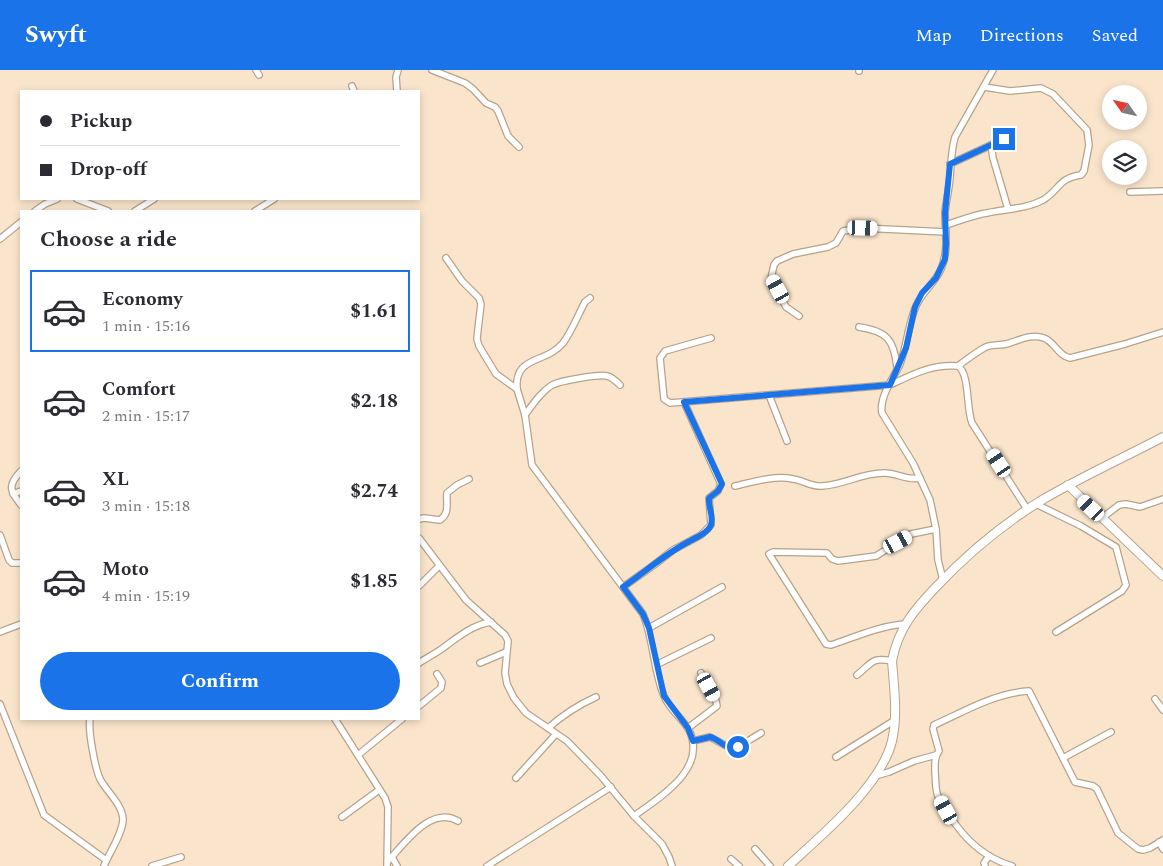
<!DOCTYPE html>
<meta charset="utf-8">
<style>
:root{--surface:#fff;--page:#f2f2f3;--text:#2b2b33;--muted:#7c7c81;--line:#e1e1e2;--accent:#1a73e8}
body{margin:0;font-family:Spectral,serif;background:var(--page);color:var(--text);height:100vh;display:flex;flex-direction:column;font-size:19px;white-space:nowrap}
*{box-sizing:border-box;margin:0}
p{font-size:16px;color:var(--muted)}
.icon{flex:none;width:28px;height:28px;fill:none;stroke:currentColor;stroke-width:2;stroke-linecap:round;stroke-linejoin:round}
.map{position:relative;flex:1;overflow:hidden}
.drawer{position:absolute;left:20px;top:140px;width:400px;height:510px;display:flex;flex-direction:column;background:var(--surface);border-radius:0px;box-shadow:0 2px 8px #0003}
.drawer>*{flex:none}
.guide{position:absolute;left:20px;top:20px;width:400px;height:110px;border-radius:0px;box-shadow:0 2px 8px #0003;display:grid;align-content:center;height:110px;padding:0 20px;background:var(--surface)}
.needle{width:32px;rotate:304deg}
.tools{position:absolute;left:1102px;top:15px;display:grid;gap:10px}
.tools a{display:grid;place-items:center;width:45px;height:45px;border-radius:50%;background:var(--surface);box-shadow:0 2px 8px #0003;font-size:25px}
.end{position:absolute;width:22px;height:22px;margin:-11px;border:6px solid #1a73e8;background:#fff;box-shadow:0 0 0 2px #fff}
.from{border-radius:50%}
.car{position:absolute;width:15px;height:30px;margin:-15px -8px;border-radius:6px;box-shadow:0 0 4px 1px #0007;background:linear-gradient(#fff 24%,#345 0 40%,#fff 0 76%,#345 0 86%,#fff 0)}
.guide b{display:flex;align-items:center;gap:18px;height:48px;font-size:19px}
.guide b+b{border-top:1px solid var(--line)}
.guide i{width:12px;height:12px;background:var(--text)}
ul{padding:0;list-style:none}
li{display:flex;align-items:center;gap:15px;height:82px;margin:0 10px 8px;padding:0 10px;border:2px solid transparent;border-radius:0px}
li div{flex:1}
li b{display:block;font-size:19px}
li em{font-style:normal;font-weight:700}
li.active{border-color:var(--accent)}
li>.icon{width:45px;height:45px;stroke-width:1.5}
h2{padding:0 20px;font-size:22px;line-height:60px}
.button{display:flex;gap:10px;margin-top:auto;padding:10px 20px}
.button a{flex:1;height:58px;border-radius:30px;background:var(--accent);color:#fff;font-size:20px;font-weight:700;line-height:58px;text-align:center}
header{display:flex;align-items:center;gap:30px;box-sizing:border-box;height:70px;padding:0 25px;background:var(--accent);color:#fff}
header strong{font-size:24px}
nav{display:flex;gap:28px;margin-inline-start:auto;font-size:18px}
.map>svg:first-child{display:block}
</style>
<header>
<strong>Swyft</strong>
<nav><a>Map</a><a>Directions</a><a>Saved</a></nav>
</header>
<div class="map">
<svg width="1163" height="796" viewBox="0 0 1163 796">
<rect width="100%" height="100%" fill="#fae5cc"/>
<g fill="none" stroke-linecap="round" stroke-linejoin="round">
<!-- street casing -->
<g stroke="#b6a38b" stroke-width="8">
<g id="street">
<path d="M256 0 259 5"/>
<path d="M432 0 465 13 473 19 486 33 495 37 498 41 508 66 519 77"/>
<path d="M859 1V0"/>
<path d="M352 16 354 21"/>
<path d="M397 21 396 7 398 0"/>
<path d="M991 75 993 88 1008 139"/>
<path d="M950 94 1004 69"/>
<path d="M1130 122 1163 121"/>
<path d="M77 129 108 141"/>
<path d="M35 141 45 134 57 129"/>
<path d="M135 141 154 129"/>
<path d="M255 141 274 129"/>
<path d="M946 155C959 151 973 145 987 143 1005 139 1026 139 1043 130 1060 120 1058 108 1081 105L1084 101 1089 75 1087 60 1053 24 1041 18 1010 21 984 17"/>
<path d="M0 169 21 152"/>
<path d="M446 188 462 211 479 228 481 234 478 259 477 269 479 276 496 304 517 319 525 345 532 395 643 544C654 570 653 600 664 626 669 639 682 648 689 660 708 699 660 727 634 746"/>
<path d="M799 246 786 237 771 208 774 195 777 191 793 184 828 177 836 173 843 161 863 158 946 162"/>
<path d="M859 257C887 261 894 270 897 297"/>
<path d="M711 268 665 281 660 288 664 329 670 333 890 315C913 304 932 294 958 296 970 304 966 338 972 353L1027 439"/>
<path d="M958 296C966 290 975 283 984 278 991 274 998 276 1006 274 1018 271 1031 263 1044 268 1055 272 1058 286 1070 288L1125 274 1163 262"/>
<path d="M517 319C514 285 546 294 563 273 572 261 578 245 585 232L590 228"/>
<path d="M769 325 787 371"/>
<path d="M525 345C533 334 541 322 552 315 560 311 598 304 607 306 612 307 616 311 620 315"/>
<path d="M21 401C7 416 10 420 21 435"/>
<path d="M735 416C753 412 774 405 793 409 803 410 811 417 822 416 843 415 862 403 883 403 897 402 905 411 920 408"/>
<path d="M13 424 21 421"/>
<path d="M1036 434 1081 456 1116 477 1126 515 1122 521 1056 562"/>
<path d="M1102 448 1119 435 1126 434 1140 437 1163 429"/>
<path d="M419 449 424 448 440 450C450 443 446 434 447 423L457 415 469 409"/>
<path d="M0 465 9 490 12 493H21"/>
<path d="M419 468 466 530 505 565 508 571 505 603 507 614 514 628 526 643 567 671 601 706 634 746 662 774 669 787 672 796"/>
<path d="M943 510 938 490 936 459 930 430 913 393 882 343C879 327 893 309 900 294 907 276 908 254 916 236 922 222 935 213 941 199 949 181 945 161 945 142 946 131 949 120 950 108 951 94 951 81 955 67L993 0"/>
<path d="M419 516 439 496"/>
<path d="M623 517 654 495 673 480 701 465 711 455 709 428 718 421 721 414 684 332"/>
<path d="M905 554C879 556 855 567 831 575L826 574 769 484 773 482 827 483 832 489 838 491 876 486 911 464 936 459"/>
<path d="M649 558 722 517"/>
<path d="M0 562 21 554"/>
<path d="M419 593C426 588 435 584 443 578 458 567 472 555 491 552"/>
<path d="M480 593 506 582"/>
<path d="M656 595 711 568"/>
<path d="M857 605C873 592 872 587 892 591"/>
<path d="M1155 629 1163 640"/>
<path d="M0 634 44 745 106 790"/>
<path d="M419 636 441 618 442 612 437 604"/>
<path d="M90 649C88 661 95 698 100 709 107 722 122 734 123 749 123 763 109 783 104 796"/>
<path d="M335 649 385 728 388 737 387 796"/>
<path d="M548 658C563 645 578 635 596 627"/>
<path d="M688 658 717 636 716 631 701 603"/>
<path d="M693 671 710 667 732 679 738 677 761 663"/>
<path d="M358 685 402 649"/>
<path d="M836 687 895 650"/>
<path d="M1063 688 1111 662"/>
<path d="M875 706 889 702 914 691 936 685"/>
<path d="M516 708 556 664"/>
<path d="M342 747 379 720"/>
<path d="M1159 772 1163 779"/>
<path d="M755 779 770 796"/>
<path d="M392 787 397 796"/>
<path d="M731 789 739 796"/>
<path d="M388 791C405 773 431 735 458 751"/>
<path d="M152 796 181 787"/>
<path d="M487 796 611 717"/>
<path d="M985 796 984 793 989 786"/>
<path d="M1012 796C985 788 965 770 950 746 946 740 941 733 938 726 935 720 936 710 935 703 935 695 934 688 939 681L933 659 934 655C965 641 995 623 1029 621L1075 712 1093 716 1097 719 1118 763 1138 779 1143 780 1150 778 1163 770"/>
</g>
</g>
<!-- secondary casing -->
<g stroke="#b6a38b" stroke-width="10">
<g id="secondary">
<path d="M1068 415 1163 506"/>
<path d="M788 796C822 765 881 716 892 671 898 645 894 617 892 591 898 559 914 540 936 517 967 484 1003 454 1042 430 1081 407 1123 388 1163 367"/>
</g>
</g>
<!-- street -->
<use href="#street" stroke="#fff" stroke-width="5.5"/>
<!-- secondary -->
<use href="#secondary" stroke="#fff" stroke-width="8"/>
</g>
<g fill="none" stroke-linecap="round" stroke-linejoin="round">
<!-- route -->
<path stroke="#1a73e8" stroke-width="6" d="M738 677C726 681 721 670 710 667L693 671 688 658 664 626 649 558 643 544 623 517C645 502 666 483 690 471 697 467 708 463 711 455 714 446 708 437 709 428L718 421 722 414 684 332 890 315 906 278 915 237 922 223 936 208 945 189 946 174 945 143 950 94 1004 69"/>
</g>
</svg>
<div class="tools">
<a><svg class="needle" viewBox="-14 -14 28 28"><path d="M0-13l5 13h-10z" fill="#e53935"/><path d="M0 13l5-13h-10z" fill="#7c7c81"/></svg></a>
<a><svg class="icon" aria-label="layers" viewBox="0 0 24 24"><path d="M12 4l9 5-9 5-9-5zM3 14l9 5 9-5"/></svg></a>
</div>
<i class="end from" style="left:738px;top:677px"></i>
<i class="end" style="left:1004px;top:69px"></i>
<i class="car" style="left:863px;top:158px;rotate:92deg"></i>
<i class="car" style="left:778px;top:219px;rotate:331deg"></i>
<i class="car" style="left:999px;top:393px;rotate:327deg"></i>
<i class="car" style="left:1091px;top:438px;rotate:313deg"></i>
<i class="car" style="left:898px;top:472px;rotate:62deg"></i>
<i class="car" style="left:709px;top:617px;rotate:151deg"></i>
<i class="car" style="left:946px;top:740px;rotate:331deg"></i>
<div class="guide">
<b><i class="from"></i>Pickup</b>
<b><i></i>Drop-off</b>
</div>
<section class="drawer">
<h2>Choose a ride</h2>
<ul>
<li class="active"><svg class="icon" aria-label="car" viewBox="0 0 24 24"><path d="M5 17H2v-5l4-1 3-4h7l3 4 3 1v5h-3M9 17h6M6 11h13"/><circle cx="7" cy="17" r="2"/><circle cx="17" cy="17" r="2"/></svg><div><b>Economy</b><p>1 min · 15:16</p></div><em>$1.61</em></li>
<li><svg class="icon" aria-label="car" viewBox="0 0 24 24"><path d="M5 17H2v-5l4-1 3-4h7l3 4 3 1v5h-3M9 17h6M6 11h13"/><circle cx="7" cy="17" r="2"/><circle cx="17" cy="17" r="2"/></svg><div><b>Comfort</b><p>2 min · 15:17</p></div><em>$2.18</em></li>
<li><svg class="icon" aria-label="car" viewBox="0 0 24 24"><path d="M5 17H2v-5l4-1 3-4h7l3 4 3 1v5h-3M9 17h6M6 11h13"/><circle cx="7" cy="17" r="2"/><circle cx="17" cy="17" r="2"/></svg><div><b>XL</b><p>3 min · 15:18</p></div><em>$2.74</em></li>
<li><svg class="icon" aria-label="car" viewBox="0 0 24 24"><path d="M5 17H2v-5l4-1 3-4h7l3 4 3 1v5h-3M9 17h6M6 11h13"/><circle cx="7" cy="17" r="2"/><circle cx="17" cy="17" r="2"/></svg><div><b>Moto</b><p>4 min · 15:19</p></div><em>$1.85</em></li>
</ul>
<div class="button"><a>Confirm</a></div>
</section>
</div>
